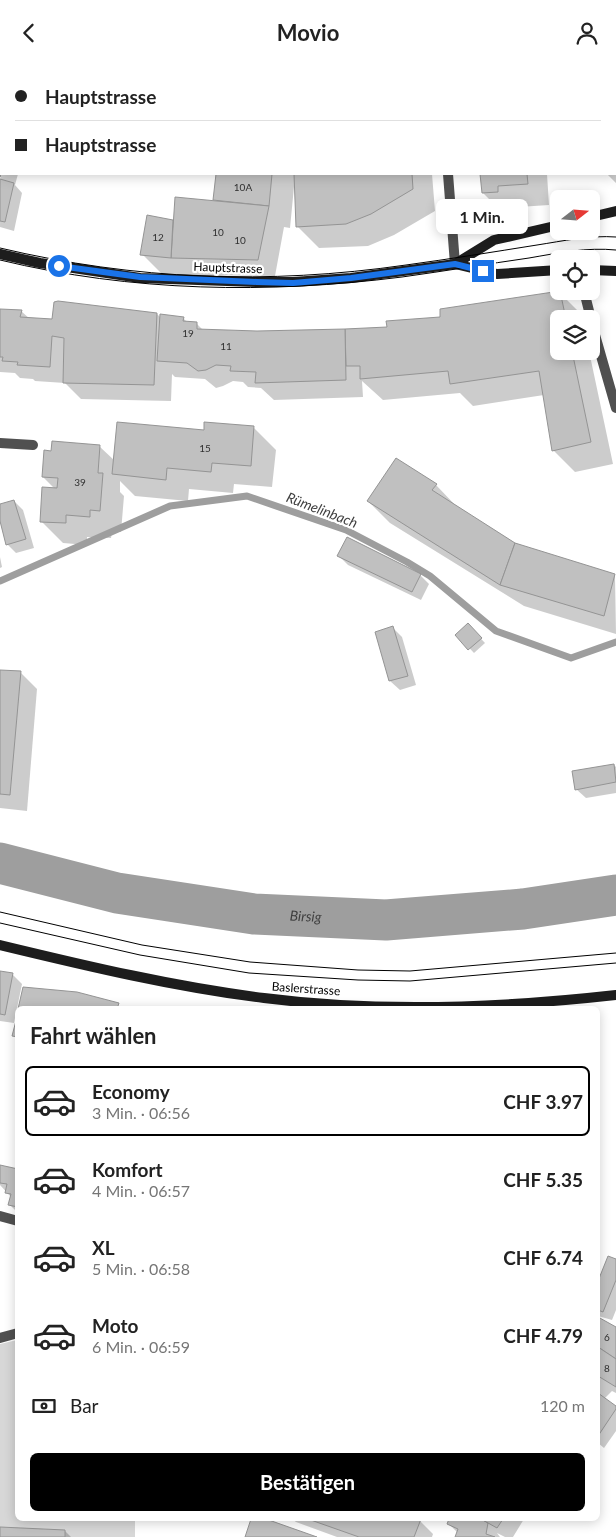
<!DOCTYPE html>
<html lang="de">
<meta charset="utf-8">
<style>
:root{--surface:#fff;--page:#f6f6f6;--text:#222;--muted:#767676;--line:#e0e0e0;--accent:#000}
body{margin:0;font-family:Lato,sans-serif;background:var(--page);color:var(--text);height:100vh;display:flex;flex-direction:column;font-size:19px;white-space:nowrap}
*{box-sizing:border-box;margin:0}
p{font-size:16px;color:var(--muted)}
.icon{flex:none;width:28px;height:28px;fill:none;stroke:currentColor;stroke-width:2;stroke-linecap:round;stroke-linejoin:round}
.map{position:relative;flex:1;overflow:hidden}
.details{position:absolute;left:15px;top:941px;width:585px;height:515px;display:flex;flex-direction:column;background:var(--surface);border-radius:8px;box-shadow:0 2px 12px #0003}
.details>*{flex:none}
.top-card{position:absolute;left:0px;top:0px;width:616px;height:110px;box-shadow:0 2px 12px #0003;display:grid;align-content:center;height:110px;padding:0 15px;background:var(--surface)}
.needle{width:32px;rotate:73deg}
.tools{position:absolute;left:550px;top:125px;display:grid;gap:10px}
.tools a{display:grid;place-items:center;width:50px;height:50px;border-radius:8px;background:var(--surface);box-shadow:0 2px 12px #0003;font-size:25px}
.end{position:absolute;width:22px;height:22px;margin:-11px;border:6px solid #1a73e8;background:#fff;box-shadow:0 0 0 2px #fff}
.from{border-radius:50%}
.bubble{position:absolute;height:35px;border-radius:8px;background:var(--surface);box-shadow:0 2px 12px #0003;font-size:16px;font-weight:700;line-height:35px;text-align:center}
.top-card b{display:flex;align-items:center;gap:18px;height:48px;font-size:19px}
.top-card b+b{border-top:1px solid var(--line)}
.top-card i{width:12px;height:12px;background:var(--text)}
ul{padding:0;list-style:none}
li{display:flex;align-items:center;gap:15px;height:70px;margin:0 10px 8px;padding:0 5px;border:2px solid transparent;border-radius:8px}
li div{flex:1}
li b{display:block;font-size:19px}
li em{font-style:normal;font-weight:700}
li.selected{border-color:var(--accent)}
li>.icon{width:45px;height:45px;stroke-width:1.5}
h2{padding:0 15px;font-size:22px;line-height:60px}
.pay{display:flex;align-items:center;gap:12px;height:55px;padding:0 15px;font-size:19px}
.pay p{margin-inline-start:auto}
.button{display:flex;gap:10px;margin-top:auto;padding:10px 15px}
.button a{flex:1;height:58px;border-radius:8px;background:var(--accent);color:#fff;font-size:20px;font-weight:700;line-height:58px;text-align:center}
header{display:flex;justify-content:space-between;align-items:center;height:65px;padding:0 15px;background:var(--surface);font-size:22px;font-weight:700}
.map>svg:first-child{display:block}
</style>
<header><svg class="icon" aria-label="back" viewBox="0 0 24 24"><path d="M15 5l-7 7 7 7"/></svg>Movio<svg class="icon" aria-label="person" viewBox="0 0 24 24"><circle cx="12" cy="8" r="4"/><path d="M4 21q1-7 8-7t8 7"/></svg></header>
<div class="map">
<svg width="616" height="1472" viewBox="0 0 616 1472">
<rect width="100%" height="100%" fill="#fff"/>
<!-- green -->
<path fill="#d7d7d7" d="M17 1275 18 1454H135V1472H0V1279Z"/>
<!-- shadow -->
<g fill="#0003">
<path d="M47 0H143L145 1H47Z"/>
<path d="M179 0H187L194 1H179Z"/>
<path d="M485 0H553V1H486Z"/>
<path d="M601 0H616V118L607 109H615V1Z"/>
<path d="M1 26V109H18L15 120 22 128 14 166 0 162Z"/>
<path d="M218 109H432L435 146 394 170 368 181 319 183 297 161 296 122H294L290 163 284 162 275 211 193 210 192 214 164 211 142 189 173 156 175 158 217 137 215 135Z"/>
<path d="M481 109H547L549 140 519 142 520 149 505 150 483 128Z"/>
<path d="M559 227 581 249 582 254H559V286H589L613 399 575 407 553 385 544 330 473 341 460 328 383 335 362 316 363 332 274 335 261 323 248 322 243 317 233 316 223 321 216 323 205 314 175 312 172 309 171 336 81 334 65 318 35 316 33 314 20 313 15 308 0 307V245L21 246 30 254 53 255 157 249 161 253H183L188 258H196L203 265 257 267 346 265 388 263 441 254Z"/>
<path d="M254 363 276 385 272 422 234 419 233 428 189 424 188 436 135 431 120 416V427L124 431 121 467H112L111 473 87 472V480L63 478 41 456 55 424 43 412 53 387 99 381 115 396 205 367Z"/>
<path d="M436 420 457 442 515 479 615 510 616 569 524 541 390 458 368 436Z"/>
<path d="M14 436 23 445 34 483 16 488 7 479 0 456V440Z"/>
<path d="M339 491 420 510 429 519 421 535 348 500Z"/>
<path d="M0 492 2 502 0 503Z"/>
<path d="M468 560 485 578 474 588 457 570Z"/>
<path d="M393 563 402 572 416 620 400 625 390 616Z"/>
<path d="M0 606 20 607 37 624 27 746 0 743Z"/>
<path d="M614 700 616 702V728L586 733 576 724Z"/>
<path d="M0 907 13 910 22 919 14 958 0 956Z"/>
<path d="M0 1101 18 1105V1148L10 1140 11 1132 0 1120Z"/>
<path d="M609 1192 616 1195V1245L612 1255 598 1251V1219Z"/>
<path d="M598 1253 616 1264V1328L612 1326 604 1334 616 1343V1366L604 1383 598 1378Z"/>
<path d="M292 1454H415L420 1456 433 1469 432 1472H337L296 1457Z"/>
<path d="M450 1454H524L513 1472H505L497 1468 500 1472H456L458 1468 449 1459Z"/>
<path d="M0 1464 65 1466 71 1472H0Z"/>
</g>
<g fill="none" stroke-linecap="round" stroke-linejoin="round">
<!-- stream -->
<g stroke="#9e9e9e" stroke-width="7">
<path d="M588 0 589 1"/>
<path d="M0 516 170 441 247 431 346 465 407 497 430 511 496 566 571 593 616 577"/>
</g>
<!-- river -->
<path stroke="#9e9e9e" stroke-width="41" id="s1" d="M0 798 117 828 254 849 386 855 523 844 616 830"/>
</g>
<!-- building -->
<g fill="#c0c0c0" stroke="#949494">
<path d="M46 0H138L45 1Z"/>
<rect x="484" y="0" width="49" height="1"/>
<path d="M600 0H616V58L615 1Z"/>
<path d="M1 21V109L0 112V26Z"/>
<path d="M615 58H616L615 107Z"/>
<path d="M216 109H272L269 141 213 135Z"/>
<path d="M294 109H412L413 124 371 149 346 159 296 162Z"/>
<path d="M480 109H527L528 119 498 121V127L482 128Z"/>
<path d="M0 114 14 118 5 157 0 156Z"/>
<path d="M175 132 269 141 258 195 171 193Z"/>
<path d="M147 150 173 155 171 193 140 190Z"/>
<path d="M560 226 566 254H559V286H572L591 377 552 386 539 306 450 319 448 306 360 314V301H346L345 264 387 262 386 256 440 252V244Z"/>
<path d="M58 236 157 248 154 320 63 318 64 273 52 271 50 302 17 300 18 297 2 296 3 292H0V244L22 245 20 252 52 254 54 237Z"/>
<path d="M160 249 184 252 183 256 197 257V264L257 266 345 264 346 315 255 318 256 307 230 306 231 301 216 300 206 305 198 306 187 298 157 296Z"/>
<path d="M117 357 204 365V357L254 361 251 401 212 398 211 407 167 403 166 415 112 409Z"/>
<path d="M52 376 100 380 98 408H103L100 446 90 445V452L66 450V458L40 457 42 422 57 423 58 413 42 412 44 385 51 386Z"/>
<path d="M396 393 437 419 432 425 515 478 500 520 367 436Z"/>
<path d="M14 435 26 474 6 480 0 456V439Z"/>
<path d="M347 472 421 509 412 527 337 491Z"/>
<path d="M515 478 615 509 604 551 500 520Z"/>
<path d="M468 558 482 573 468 585 455 570Z"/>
<path d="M393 561 408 611 389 616 375 567Z"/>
<path d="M0 605 21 606 10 730 0 729Z"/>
<path d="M614 699 616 717 575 725 572 706Z"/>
<path d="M0 906 13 908 5 950 0 949Z"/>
<path d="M23 922 77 927 119 938 117 944H18Z"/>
<path d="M18 948V972L12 971Z"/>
<path d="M0 1100 18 1104V1142L8 1140 11 1129 5 1128 7 1119 0 1118Z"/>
<path d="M608 1191 616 1194V1215L603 1247 598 1245V1216Z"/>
<path d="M598 1252 616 1262V1294L598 1282Z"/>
<path d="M598 1282 616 1294V1322L598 1311Z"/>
<path d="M598 1328 616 1341V1344L598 1371Z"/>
<path d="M251 1454H266L317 1472H245Z"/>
<path d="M308 1454H421L414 1472H359Z"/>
<path d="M449 1454H481L488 1458 486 1469 495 1472H455L458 1464 447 1459Z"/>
<path d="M481 1454H503L497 1463Z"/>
<path d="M0 1462 65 1465V1472H0Z"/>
</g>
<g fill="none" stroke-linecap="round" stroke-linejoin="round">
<!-- street -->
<g stroke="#505050" stroke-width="10">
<path d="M438 0V1"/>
<path d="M572 0V1"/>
<path d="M448 109 455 199"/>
<path d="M584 226 591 254"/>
<path d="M591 256 616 343"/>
<path d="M0 378 33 380"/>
<path d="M0 1151 18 1156"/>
<path d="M0 1273 18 1268"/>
</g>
<!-- secondary -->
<g stroke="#1d1d1d" stroke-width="10">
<path d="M591 152 616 146"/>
<path d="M0 189 40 198 140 213 257 217H293L351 213 455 199 497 209 559 205"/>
<path d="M455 199 494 175 559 160"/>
<path d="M591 205 616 206"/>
<path d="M0 880C87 901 175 922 264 933 380 948 500 943 616 930"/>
</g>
<!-- tram -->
<g stroke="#000" stroke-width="1">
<path d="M0 183C135 215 268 220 406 200 450 194 493 187 537 180 563 176 590 170 616 172"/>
<path d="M0 195C132 227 268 229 402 212 445 206 487 199 529 193 558 188 587 182 616 185"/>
<path d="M0 847 142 880 250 897 358 905 410 906 616 888"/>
<path d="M0 858 140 890 249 908 358 915 410 916 616 898"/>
</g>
</g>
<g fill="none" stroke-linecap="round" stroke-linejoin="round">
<!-- route -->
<path stroke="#1a73e8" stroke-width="6" d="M59 201 140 212 257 217 293 218 351 213 455 199 483 206"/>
</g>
<g text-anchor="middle" stroke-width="4.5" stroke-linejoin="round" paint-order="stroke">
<!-- number labels -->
<g font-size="10" fill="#303030">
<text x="243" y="126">10A</text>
<text x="218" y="171">10</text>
<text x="158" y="176">12</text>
<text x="240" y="179">10</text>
<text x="188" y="272">19</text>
<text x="226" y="285">11</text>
<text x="205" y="387">15</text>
<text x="80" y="421">39</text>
<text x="607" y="1276">6</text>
<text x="607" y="1307">8</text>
</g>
<!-- street labels -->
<g font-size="12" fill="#000" stroke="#fff">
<text transform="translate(228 203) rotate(2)" y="4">Hauptstrasse</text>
<text transform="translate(306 924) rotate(4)" y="4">Baslerstrasse</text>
</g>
<!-- water labels -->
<g font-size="14" font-style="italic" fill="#3f3f3f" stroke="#fff">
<text transform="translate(322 445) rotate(21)" y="5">Rümelinbach</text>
<text dy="5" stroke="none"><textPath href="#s1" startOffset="311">Birsig</textPath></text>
</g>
</g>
</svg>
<div class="tools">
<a><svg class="needle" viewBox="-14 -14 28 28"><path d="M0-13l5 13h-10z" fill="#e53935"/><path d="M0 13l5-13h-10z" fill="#767676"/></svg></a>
<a><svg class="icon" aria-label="locate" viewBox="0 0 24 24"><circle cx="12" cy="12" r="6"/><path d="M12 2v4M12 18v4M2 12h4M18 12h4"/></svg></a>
<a><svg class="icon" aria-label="layers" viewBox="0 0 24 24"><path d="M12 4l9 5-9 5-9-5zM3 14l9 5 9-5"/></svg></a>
</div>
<i class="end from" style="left:59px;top:201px"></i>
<i class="end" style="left:483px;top:206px"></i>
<div class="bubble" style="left:436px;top:134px;width:92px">1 Min.</div>
<div class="top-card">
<b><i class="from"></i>Hauptstrasse</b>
<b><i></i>Hauptstrasse</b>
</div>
<section class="details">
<h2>Fahrt wählen</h2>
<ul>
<li class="selected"><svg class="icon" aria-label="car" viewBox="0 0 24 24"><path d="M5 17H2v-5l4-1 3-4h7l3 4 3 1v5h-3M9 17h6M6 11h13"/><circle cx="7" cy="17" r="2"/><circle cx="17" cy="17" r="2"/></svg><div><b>Economy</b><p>3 Min. · 06:56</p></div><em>CHF 3.97</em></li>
<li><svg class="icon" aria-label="car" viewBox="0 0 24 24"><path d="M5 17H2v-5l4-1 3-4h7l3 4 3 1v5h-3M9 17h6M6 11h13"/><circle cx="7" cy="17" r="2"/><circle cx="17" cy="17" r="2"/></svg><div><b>Komfort</b><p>4 Min. · 06:57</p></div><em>CHF 5.35</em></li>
<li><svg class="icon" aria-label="car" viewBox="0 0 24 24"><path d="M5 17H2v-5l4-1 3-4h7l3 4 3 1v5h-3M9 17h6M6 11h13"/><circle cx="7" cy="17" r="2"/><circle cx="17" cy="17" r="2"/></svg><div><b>XL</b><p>5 Min. · 06:58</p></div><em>CHF 6.74</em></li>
<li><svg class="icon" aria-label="car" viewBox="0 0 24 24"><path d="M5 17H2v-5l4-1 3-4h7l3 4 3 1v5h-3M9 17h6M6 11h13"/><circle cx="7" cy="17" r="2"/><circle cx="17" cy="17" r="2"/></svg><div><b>Moto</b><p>6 Min. · 06:59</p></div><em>CHF 4.79</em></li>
</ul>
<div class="pay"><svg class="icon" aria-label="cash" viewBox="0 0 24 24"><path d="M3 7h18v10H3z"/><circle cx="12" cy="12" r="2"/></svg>Bar<p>120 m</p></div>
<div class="button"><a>Bestätigen</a></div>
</section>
</div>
